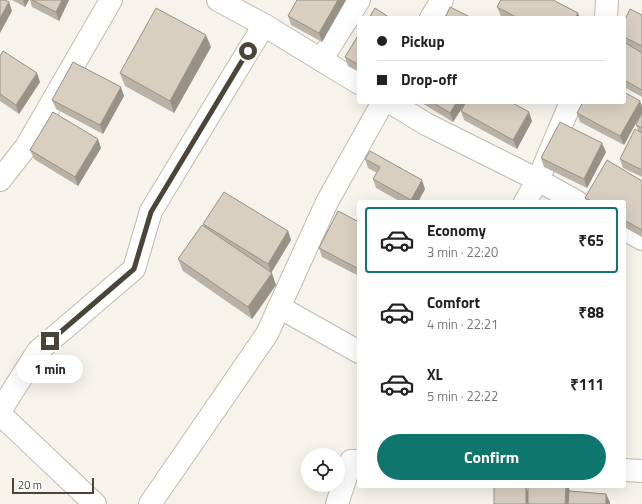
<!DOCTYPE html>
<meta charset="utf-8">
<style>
:root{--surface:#fff;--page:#f6f6f6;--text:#222;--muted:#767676;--line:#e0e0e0;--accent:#0f766e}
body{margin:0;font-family:"Titillium Web",sans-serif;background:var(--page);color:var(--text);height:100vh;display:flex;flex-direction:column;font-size:15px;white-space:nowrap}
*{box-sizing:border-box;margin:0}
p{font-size:13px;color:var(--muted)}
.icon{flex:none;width:22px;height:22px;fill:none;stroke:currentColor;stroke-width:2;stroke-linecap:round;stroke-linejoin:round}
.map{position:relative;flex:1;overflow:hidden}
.side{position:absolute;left:357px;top:200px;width:269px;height:288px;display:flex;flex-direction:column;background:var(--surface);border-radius:4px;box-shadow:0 4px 16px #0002}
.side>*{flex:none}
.hud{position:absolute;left:357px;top:16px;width:269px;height:88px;border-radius:4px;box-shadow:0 4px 16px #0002;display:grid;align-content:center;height:88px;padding:0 20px;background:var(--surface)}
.buttons{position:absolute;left:301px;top:448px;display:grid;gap:8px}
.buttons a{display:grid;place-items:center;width:44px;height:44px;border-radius:50%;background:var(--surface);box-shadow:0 4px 16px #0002;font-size:20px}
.scale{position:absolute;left:12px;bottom:10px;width:82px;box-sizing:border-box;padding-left:4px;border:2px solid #4b4439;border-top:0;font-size:11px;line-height:14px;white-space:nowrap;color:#4b4439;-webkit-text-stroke:3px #fff;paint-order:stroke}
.end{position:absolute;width:18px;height:18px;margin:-9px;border:5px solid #4b4439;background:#fff;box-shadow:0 0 0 2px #fff}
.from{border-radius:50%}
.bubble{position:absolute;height:28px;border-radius:14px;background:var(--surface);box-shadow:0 4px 16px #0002;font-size:13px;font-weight:700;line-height:28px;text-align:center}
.hud b{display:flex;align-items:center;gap:14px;height:38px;font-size:15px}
.hud b+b{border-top:1px solid var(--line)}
.hud i{width:10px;height:10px;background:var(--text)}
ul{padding:7px 0 0;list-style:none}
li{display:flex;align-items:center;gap:12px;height:66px;margin:0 8px 6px;padding:0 12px;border:2px solid transparent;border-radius:4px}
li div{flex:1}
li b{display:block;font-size:15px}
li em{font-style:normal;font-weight:700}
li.current{border-color:var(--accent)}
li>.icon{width:36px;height:36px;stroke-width:1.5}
.action{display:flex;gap:8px;margin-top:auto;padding:8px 20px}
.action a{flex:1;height:46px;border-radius:24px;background:var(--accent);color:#fff;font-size:16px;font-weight:700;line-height:46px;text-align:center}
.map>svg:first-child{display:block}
</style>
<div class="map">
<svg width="642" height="504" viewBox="0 0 642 504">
<rect width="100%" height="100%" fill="#f6f3ec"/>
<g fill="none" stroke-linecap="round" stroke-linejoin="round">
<!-- street casing -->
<g stroke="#c2bbae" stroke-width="24">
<g id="street">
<path d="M218 0 264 25 359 83"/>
<path d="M431 18 442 0"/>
<path d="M606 18 607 0"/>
<path d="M321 60 359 0"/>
<path d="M390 102 426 124 538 180 577 202"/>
<path d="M0 180 26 147 111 0"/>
<path d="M525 202 538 180 571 102"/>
<path d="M624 229 642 239"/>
<path d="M279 307 359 352"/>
<path d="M0 411 38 351 134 269 151 211 264 25"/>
<path d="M0 414 95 504"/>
<path d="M624 470 642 471"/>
<path d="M150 504 267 334 327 202 383 102"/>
<path d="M337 504 351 461H359"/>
</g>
</g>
<!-- street -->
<use href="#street" stroke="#fff" stroke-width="22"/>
</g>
<!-- wall -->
<g fill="#bab2a6">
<path d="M12 0H29L25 7Z"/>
<path d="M30 0H69L59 21 32 7Z"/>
<path d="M297 0H346L322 42 291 25 288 16Z"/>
<path d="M497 7 580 18H504L501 16Z"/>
<path d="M642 15V97L624 87V22Z"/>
<path d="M359 34V72L348 66 345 57Z"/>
<path d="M211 47 174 113 125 86 120 73Z"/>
<path d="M0 56 40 82 19 114 0 101Z"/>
<path d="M124 96 103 134 56 109 52 100Z"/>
<path d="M420 102H466L453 122Z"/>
<path d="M461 111 532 121 517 149 464 120Z"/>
<path d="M642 112 624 145 580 122 577 113Z"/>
<path d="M642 112V177L623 168 620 159 638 130 636 125Z"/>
<path d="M101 148 78 186 34 159 30 150Z"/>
<path d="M606 152 587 188 544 167 541 158Z"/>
<path d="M365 159 425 189 418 202H401L376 188 373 179 377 173 368 168Z"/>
<path d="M642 181V237L624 227V202H587L585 198Z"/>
<path d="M359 222V276L322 257 319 248Z"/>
<path d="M203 224 288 231 291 240 271 273 276 285 252 319 183 271 178 259 204 226Z"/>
</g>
<!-- shaded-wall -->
<g fill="#979187">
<path d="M23 0H29L25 7Z"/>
<path d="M62 0H69L59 21 56 12Z"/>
<path d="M338 0H346L322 42 319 33Z"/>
<path d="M9 2 12 11 0 33V18Z"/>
<path d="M578 13 580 18H575Z"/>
<path d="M206 35 211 47 174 113 170 101Z"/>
<path d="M37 73 40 82 19 114 16 105Z"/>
<path d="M121 87 124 96 103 134 100 125Z"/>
<path d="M640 101 642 106V112L624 145 620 136Z"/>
<path d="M457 102H466L453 122 450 113Z"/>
<path d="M529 112 532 121 517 149 513 140Z"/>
<path d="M98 139 101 148 78 186 75 177Z"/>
<path d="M602 143 606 152 587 188 584 179Z"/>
<path d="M422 180 425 189 418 202H411V200Z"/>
<path d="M288 231 291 240 271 273 268 264Z"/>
<path d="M272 273 276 285 252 319 248 307Z"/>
<path d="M526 486 529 495V504H526Z"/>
<path d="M566 486H568L570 491 569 504H565Z"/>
<path d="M606 494 610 502V504H606Z"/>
</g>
<!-- building -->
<g fill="#d8cfc1" stroke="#979187">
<path d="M0 0H5L9 2 0 18Z"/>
<path d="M32 0H62L56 12Z"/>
<path d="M297 0H338L319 33 288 16Z"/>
<path d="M501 0H553L578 13 575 18H518L497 7Z"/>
<path d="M450 7 472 18H445Z"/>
<path d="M156 8 206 35 170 101 120 73Z"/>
<path d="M375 8 390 18H369Z"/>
<path d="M630 9 642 15V46L624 37V22Z"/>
<path d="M359 34V65L345 57Z"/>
<path d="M624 42 642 53V90L624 80Z"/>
<path d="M3 51 37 73 16 105 0 94V56Z"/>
<path d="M73 62 121 87 100 125 52 100Z"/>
<path d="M624 92 640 101 620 136 577 113 583 102H624Z"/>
<path d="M432 102H457L450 113Z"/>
<path d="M466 102H511L529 112 513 140 461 111Z"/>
<path d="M53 112 98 139 75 177 30 150Z"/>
<path d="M642 112V128L636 125Z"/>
<path d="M560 122 602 143 584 179 541 158Z"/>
<path d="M635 129 642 133V170L620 159Z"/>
<path d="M370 151 422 180 411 200 373 179 380 167 365 159Z"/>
<path d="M607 160 642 181V230L624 220V202H593L585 198Z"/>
<path d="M224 192 288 231 268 264 203 224Z"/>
<path d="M338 211 359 222V269L319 248Z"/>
<path d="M202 225 272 273 248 307 178 259Z"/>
<rect x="494" y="486" width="32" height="18"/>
<path d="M528 486H566L565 504H528Z"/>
<path d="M569 491 606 494V504H568Z"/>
</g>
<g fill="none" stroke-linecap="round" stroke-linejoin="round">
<!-- route -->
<path stroke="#4b4439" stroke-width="5" d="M50 341 134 269 151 212 248 51"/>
</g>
</svg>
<div class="buttons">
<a><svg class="icon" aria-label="locate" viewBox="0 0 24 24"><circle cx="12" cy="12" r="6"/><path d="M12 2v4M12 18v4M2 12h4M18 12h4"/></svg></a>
</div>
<div class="scale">20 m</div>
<i class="end from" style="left:248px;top:51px"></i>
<i class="end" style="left:50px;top:341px"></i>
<div class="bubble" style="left:17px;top:355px;width:66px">1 min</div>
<div class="hud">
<b><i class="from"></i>Pickup</b>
<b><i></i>Drop-off</b>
</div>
<section class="side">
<ul>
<li class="current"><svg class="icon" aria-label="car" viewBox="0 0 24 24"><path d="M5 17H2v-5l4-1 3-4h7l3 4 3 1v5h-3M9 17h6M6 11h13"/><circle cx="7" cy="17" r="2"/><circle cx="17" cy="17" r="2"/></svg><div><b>Economy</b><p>3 min · 22:20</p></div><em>₹65</em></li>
<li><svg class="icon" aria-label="car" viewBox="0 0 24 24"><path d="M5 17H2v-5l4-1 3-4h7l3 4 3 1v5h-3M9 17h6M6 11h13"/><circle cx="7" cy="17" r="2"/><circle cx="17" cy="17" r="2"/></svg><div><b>Comfort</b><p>4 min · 22:21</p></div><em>₹88</em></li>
<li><svg class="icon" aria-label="car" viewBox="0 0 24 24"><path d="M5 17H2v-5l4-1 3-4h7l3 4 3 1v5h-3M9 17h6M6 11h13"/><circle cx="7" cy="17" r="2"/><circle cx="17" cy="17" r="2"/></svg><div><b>XL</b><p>5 min · 22:22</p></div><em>₹111</em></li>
</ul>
<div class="action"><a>Confirm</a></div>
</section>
</div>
